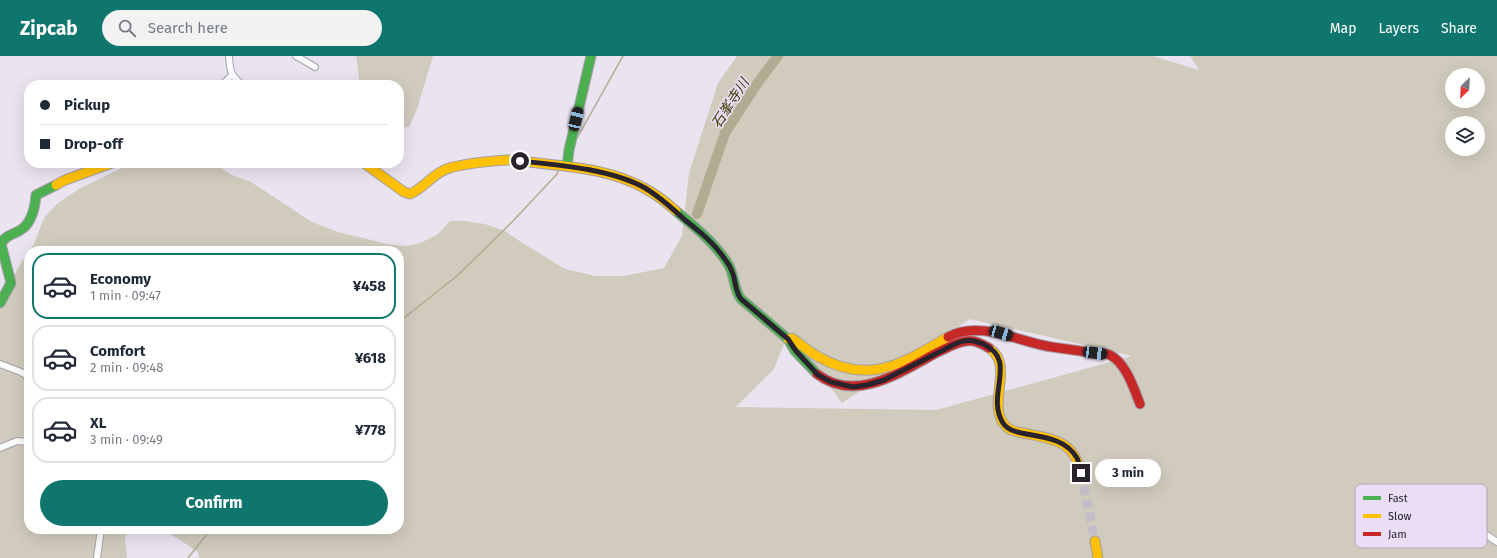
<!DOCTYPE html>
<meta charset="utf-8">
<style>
:root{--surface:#fff;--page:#f2f2f3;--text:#1f2937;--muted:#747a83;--line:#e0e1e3;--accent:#0f766e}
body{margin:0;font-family:"Fira Sans","Noto Sans JP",sans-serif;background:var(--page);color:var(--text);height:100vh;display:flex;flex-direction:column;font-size:15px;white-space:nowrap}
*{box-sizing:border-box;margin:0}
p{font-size:13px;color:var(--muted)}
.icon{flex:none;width:22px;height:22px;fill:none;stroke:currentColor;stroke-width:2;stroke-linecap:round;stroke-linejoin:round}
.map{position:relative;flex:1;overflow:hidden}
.sheet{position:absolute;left:24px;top:190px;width:380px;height:288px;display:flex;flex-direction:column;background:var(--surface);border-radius:16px;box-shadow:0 4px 16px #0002}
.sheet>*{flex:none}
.hud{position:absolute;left:24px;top:24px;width:380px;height:88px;border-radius:16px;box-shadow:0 4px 16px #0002;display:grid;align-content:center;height:88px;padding:0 16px;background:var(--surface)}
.needle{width:26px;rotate:204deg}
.tools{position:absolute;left:1445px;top:12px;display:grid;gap:8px}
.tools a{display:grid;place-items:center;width:40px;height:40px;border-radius:50%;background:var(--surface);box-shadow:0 4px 16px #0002;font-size:20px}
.end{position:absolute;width:18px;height:18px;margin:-9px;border:5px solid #28232c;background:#fff;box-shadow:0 0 0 2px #fff}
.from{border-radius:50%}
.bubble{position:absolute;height:28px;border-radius:14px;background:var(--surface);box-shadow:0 4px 16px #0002;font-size:13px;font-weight:700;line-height:28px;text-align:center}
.car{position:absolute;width:12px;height:24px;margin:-12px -6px;border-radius:5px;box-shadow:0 0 3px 1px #0007;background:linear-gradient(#222 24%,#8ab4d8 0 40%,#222 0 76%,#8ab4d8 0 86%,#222 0)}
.hud b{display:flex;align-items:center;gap:14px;height:38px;font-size:15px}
.hud b+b{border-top:1px solid var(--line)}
.hud i{width:10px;height:10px;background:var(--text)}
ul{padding:7px 0 0;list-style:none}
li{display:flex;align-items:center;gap:12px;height:66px;margin:0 8px 6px;padding:0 8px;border:2px solid var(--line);border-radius:16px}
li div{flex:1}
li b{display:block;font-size:15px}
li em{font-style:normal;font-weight:700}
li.on{border-color:var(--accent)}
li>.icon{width:36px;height:36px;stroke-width:1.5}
.primary-button{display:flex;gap:8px;margin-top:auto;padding:8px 16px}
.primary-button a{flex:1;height:46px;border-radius:24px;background:var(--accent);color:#fff;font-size:16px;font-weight:700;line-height:46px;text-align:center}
header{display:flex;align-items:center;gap:24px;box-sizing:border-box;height:56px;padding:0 20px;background:var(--accent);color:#fff}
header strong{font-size:19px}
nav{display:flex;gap:22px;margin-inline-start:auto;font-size:14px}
.search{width:280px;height:36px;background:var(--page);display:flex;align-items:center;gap:10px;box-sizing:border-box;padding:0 14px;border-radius:22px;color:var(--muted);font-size:15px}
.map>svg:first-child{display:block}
</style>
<header>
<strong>Zipcab</strong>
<div class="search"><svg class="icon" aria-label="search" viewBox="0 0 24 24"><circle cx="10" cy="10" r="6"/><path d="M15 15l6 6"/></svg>Search here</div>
<nav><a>Map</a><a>Layers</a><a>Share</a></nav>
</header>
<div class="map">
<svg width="1497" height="502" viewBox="0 0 1497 502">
<rect width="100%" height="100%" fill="#eae3f0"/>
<!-- green -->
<g fill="#d0cbbd" fill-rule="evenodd">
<path d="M356 0H433L417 53 409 71 399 72V29H360Z"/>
<path d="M737 0H1153L1199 14 1190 0H1497V502H199L198 496 180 484 161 473H399V195H29L34 188 44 162 57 148 79 133 132 107H213L232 119 251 126 312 166 338 176 387 188 407 190 420 187 437 179 450 165H464L485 168 505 175 521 186 565 213 595 220H624L664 212 682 180 689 117 718 27ZM1452 19H1478V45H1452ZM1452 67H1478V93H1452ZM970 263 1132 300 936 354 736 351 774 313 789 275 842 347Z"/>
<path d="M29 195V473H130L125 482 127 502H0V245L21 207Z"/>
</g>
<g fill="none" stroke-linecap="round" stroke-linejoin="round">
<!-- stream -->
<g stroke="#b0ab91" stroke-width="1.5">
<path d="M576 84 623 0"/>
<path d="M399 266 458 219 513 165 557 118 560 112"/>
<path d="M188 502 211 473"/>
</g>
<!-- river -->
<path stroke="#b0ab91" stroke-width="10" d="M697 158 725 77 759 25 778 0"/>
<!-- secondary-tunnel -->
<path stroke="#c3bdc9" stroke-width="9" stroke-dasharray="9 4.5" stroke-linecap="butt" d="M1081 417 1095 485"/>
<!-- street casing -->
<g stroke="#a49fa9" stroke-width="8">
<g id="street">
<path d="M229 0C230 16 230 18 242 29"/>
<path d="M296 0 315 11"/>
<path d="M222 29 232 19"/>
<path d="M0 308 21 316 29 321"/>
<path d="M0 392 17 385 29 386"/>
<path d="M1478 473 1497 486"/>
<path d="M97 502 101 473"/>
</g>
</g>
<!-- fast casing -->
<g stroke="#a49fa9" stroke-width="11">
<g id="fast">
<path d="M567 110 569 94 591 0"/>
<path d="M676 155C695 171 715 187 728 208 735 219 733 233 741 243L788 283 795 295 817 318"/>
<path d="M0 247 11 227 1 188C5 180 11 179 19 175 32 168 35 152 36 139L56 129"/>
</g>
</g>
<!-- slow casing -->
<g stroke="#a49fa9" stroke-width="11">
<g id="slow">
<path d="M364 107 404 136 410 138C425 132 434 115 453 111 470 107 490 105 508 104 517 104 528 106 538 107 573 111 612 114 644 132 656 138 666 146 676 155"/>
<path d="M56 129 65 124 112 107"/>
<path d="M788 283 792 282C800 288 808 295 817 300 869 330 902 308 948 281"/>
<path d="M989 292C1015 309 987 346 1004 368 1008 374 1016 376 1023 377 1051 383 1074 383 1081 417"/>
<path d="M1095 485 1098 502"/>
</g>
</g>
<!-- jam casing -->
<g stroke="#a49fa9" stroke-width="11">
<g id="jam">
<path d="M948 281C980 263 1021 287 1052 291 1067 293 1081 295 1095 297 1099 298 1106 297 1110 299 1126 307 1134 333 1140 348"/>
<path d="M817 318C856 348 902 315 938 296 947 292 956 286 967 285 975 284 982 288 989 292"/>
</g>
</g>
<!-- street -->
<use href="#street" stroke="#fcfbfd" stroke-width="6"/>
<!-- fast -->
<use href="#fast" stroke="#4caf50" stroke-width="9"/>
<!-- slow -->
<use href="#slow" stroke="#ffc107" stroke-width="9"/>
<!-- jam -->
<use href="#jam" stroke="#c62828" stroke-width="9"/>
</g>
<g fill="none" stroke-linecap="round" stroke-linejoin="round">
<!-- route -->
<path stroke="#28232c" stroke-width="5" d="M520 105C559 109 611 113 645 132 660 141 672 152 685 164 699 175 714 187 724 202 728 207 731 212 733 218 736 227 735 235 741 243L788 283 796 295 818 319 831 326 853 331 867 329 884 324 957 287C967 283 973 284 983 288 1019 304 985 339 1003 367 1014 385 1060 372 1077 402 1079 406 1080 412 1081 417"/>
</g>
<g text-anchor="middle" stroke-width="3" stroke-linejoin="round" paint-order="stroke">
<!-- water labels -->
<g font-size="14" font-style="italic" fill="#403b01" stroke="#eaddf6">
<text transform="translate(730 47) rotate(-57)" y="5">石峯寺川</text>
</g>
</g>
<!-- legend -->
<rect x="1355" y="428" width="132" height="64" rx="6" fill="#eaddf6" stroke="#b0a5b9" stroke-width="1"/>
<rect x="1363" y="440" width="18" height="4" fill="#4caf50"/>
<rect x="1363" y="458" width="18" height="4" fill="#ffc107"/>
<rect x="1363" y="476" width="18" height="4" fill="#c62828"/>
<g font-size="11" fill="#28232c">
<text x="1388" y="446">Fast</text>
<text x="1388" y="464">Slow</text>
<text x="1388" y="482">Jam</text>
</g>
</svg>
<div class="tools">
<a><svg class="needle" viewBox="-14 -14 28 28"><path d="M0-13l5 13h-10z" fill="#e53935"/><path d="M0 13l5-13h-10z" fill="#747a83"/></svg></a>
<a><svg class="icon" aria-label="layers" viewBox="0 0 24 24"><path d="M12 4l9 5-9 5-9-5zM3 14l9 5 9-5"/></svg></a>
</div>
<i class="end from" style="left:520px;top:105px"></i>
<i class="end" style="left:1081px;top:417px"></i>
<div class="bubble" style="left:1095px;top:403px;width:66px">3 min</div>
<i class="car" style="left:576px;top:63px;rotate:13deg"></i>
<i class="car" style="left:1001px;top:277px;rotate:106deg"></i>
<i class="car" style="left:1095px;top:297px;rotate:97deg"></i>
<div class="hud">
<b><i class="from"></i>Pickup</b>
<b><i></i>Drop-off</b>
</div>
<section class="sheet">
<ul>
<li class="on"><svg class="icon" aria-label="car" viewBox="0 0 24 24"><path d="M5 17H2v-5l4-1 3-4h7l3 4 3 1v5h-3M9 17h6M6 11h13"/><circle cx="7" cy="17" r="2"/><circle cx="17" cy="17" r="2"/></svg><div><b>Economy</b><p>1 min · 09:47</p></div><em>¥458</em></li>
<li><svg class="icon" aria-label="car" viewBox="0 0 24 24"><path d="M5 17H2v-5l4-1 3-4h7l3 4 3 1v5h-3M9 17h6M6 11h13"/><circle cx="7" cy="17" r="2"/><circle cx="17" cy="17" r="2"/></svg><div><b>Comfort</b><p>2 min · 09:48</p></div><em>¥618</em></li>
<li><svg class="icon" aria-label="car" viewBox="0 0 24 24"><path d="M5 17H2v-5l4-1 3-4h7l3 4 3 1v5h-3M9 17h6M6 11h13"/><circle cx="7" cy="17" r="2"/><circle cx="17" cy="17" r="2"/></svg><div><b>XL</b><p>3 min · 09:49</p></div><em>¥778</em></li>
</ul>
<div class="primary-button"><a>Confirm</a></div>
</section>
</div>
